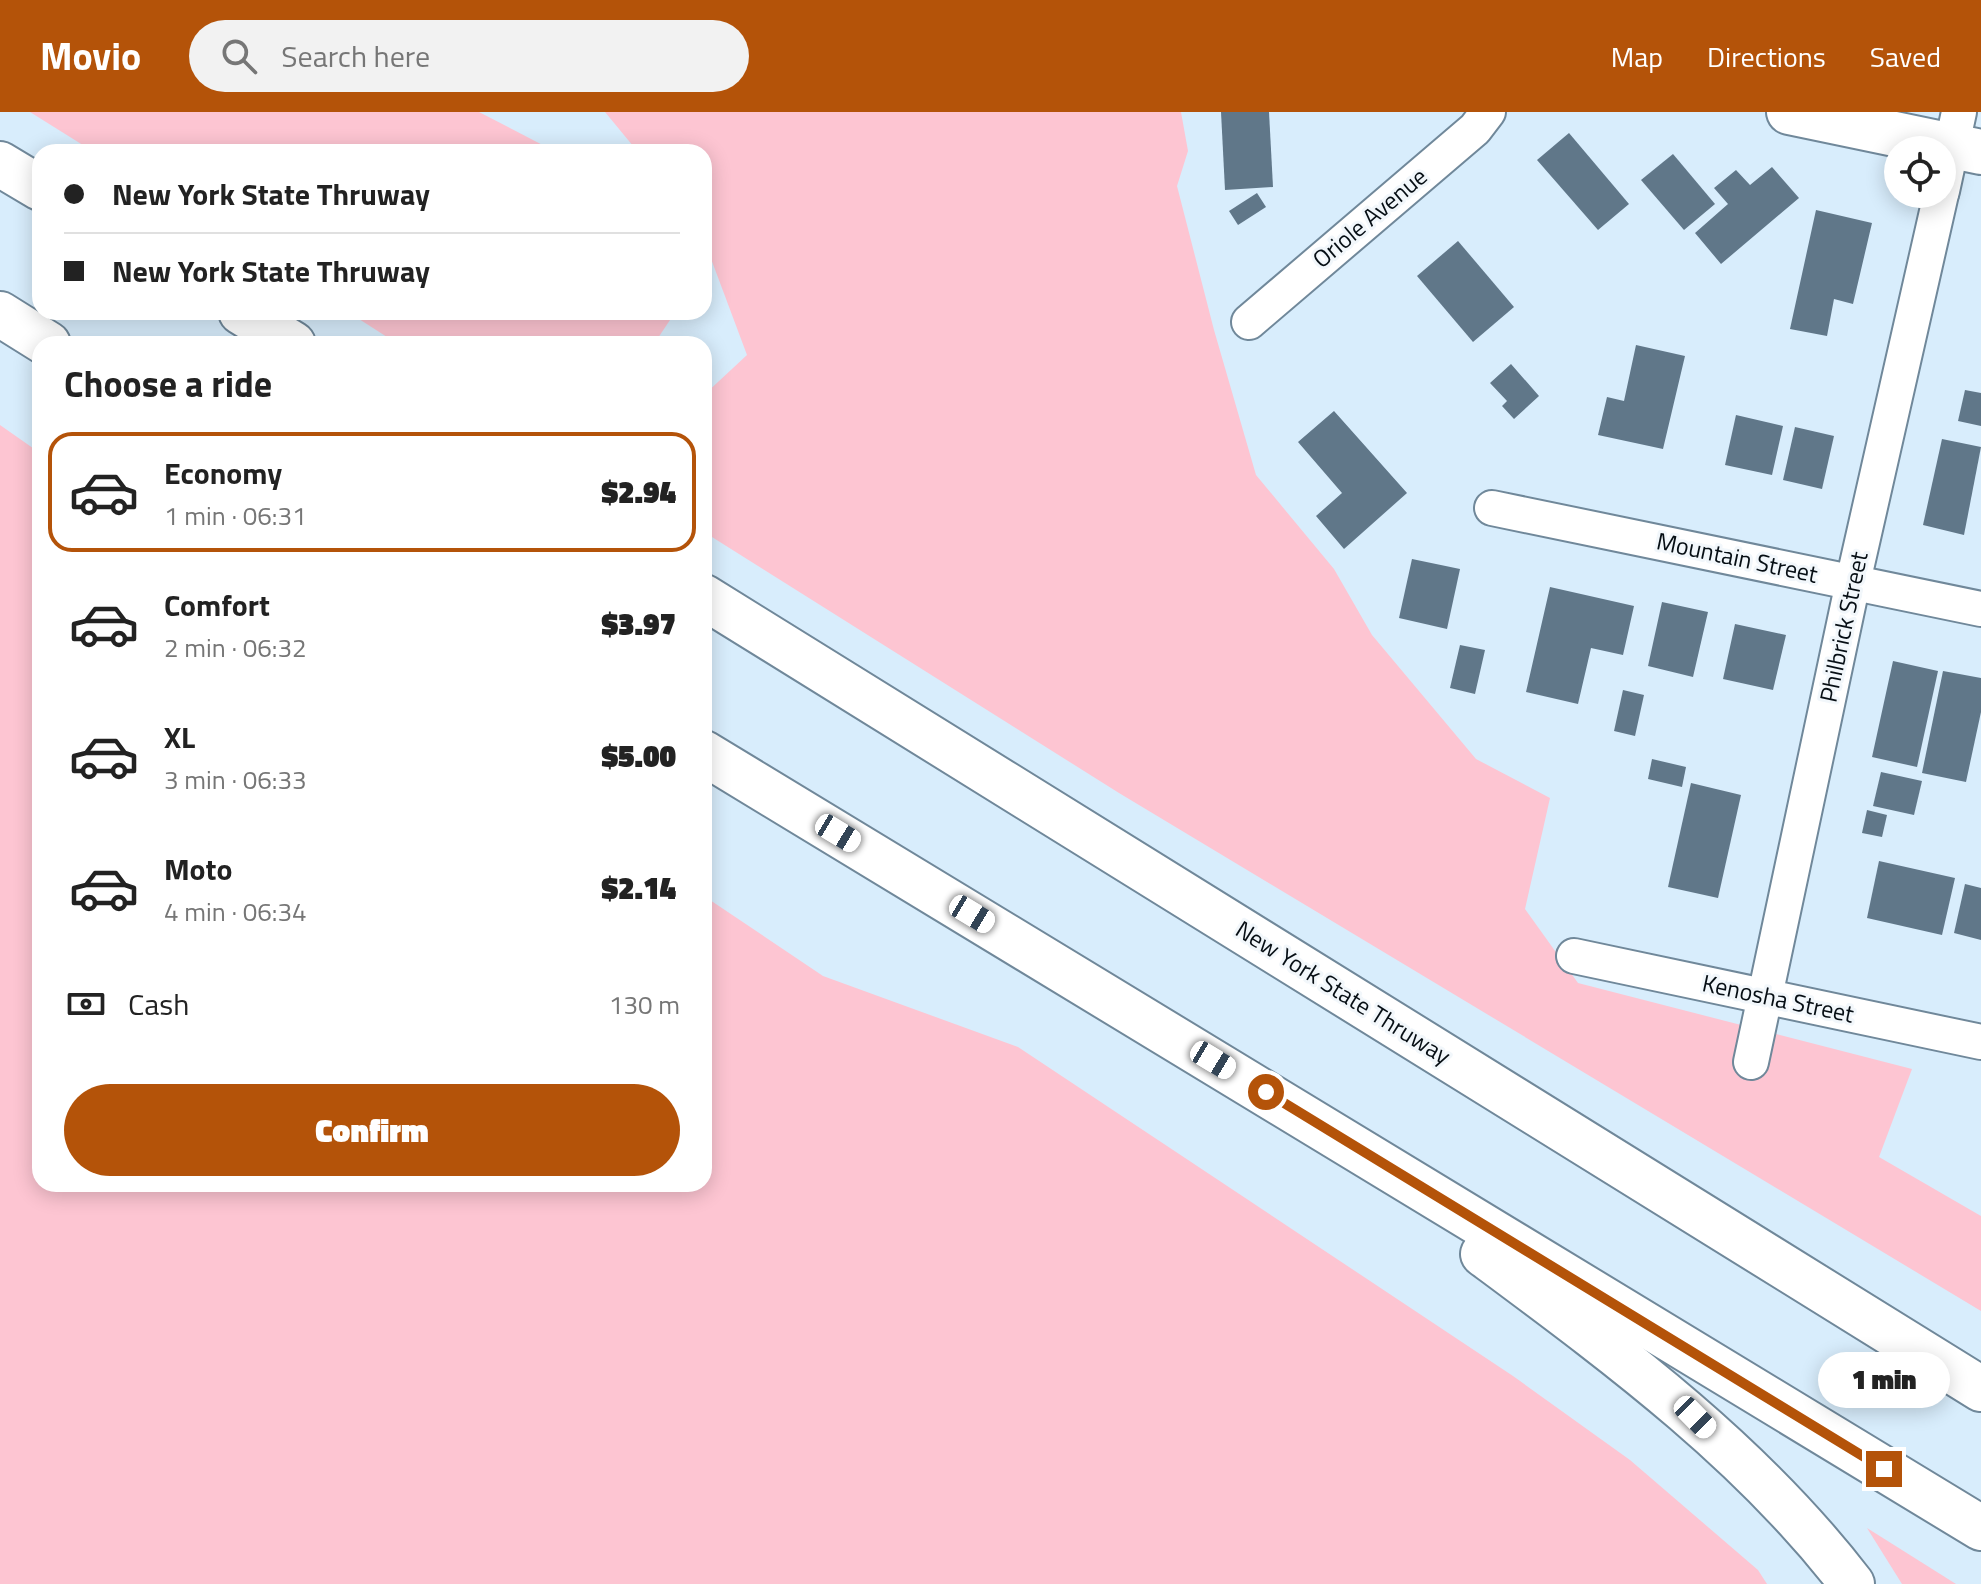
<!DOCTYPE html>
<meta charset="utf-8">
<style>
:root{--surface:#fff;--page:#f2f2f2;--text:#222;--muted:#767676;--line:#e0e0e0;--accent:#b45309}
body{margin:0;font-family:"Titillium Web",sans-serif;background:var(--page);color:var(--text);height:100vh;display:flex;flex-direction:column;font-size:30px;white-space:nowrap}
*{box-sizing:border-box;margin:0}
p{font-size:26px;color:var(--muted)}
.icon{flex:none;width:44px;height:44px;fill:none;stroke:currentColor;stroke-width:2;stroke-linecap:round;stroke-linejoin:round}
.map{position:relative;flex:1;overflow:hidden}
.sheet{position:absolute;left:32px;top:224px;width:680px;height:856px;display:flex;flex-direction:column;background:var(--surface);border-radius:24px;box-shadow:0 4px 20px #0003}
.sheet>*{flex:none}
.guide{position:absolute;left:32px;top:32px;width:680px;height:176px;border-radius:24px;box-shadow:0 4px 20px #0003;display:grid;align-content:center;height:176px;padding:0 32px;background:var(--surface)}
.fabs{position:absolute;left:1884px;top:24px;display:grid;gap:16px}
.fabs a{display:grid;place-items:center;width:72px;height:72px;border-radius:50%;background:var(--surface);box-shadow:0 4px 20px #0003;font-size:40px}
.end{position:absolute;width:36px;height:36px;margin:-18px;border:10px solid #b45309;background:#fff;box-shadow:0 0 0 4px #fff}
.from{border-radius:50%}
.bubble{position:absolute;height:56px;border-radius:28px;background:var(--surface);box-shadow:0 4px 20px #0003;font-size:26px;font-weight:800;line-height:56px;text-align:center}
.car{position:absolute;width:24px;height:48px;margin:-24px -12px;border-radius:10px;box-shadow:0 0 6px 2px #0007;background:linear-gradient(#fff 24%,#345 0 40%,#fff 0 76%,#345 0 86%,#fff 0)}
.guide b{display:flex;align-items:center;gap:28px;height:76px;font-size:30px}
.guide b+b{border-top:2px solid var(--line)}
.guide i{width:20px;height:20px;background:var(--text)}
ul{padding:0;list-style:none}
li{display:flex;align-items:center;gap:24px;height:120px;margin:0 16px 12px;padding:0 16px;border:4px solid transparent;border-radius:24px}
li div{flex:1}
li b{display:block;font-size:30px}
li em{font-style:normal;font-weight:800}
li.active{border-color:var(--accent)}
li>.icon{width:72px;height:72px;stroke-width:1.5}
h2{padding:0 32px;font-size:36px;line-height:96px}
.pay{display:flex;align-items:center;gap:20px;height:88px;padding:0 32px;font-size:30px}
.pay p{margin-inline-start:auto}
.cta{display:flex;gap:16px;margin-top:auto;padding:16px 32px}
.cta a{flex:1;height:92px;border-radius:48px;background:var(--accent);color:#fff;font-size:32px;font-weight:800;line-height:92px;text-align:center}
header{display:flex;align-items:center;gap:48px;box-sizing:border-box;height:112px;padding:0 40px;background:var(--accent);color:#fff}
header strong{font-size:38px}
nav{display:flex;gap:44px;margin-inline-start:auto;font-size:28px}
.search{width:560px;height:72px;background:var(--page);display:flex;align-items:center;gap:20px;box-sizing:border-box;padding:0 28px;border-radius:44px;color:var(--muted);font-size:30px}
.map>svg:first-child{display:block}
</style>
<header>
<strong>Movio</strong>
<div class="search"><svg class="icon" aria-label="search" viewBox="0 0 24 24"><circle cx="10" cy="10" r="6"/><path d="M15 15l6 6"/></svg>Search here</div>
<nav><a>Map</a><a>Directions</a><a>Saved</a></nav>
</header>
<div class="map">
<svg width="1981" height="1472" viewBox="0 0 1981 1472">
<rect width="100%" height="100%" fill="#d8edfc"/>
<!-- green -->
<g fill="#fdc5d2">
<path d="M30 0H479L556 40H94Z"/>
<path d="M605 0H1181L1188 39 1177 74 1214 218 1256 363 1334 457 1372 523 1476 647 1550 686 1525 797 1578 871 1912 957 1879 1045 1981 1104V1199L1119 681 704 420V283L747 243 704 128V40H638Z"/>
<path d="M348 200H674V202L654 232H398Z"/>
<path d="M0 313 40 341V1072H704V784L823 864 1018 935 1513 1264 1630 1348 1758 1458 1767 1472H0Z"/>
<path d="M1867 1416 1956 1472H1902Z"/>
</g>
<!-- building -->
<g fill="#607789">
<path d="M1221 0H1269L1273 75 1225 78Z"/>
<path d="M1569 21 1629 92 1598 118 1537 48Z"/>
<path d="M1673 42 1715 92 1684 118 1641 68Z"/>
<path d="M1772 55 1799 86 1721 152 1695 121 1728 92 1714 76 1736 58 1750 73Z"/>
<path d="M1257 81 1266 95 1238 113 1229 99Z"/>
<path d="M1816 98 1872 111 1853 192 1834 187 1827 224 1790 217Z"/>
<path d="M1458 129 1514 195 1473 230 1417 164Z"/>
<path d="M1636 233 1685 244 1663 337 1598 323 1607 285 1624 289Z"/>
<path d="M1511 252 1539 284 1514 307 1502 294 1507 289 1490 271Z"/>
<path d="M1965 278 1981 281V314L1958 309Z"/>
<path d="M1334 299 1407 381 1344 437 1316 404 1342 381 1298 330Z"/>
<path d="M1736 303 1783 314 1772 363 1725 353Z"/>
<path d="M1795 315 1834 324 1822 377 1783 368Z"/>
<path d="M1942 327 1981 335 1964 423 1923 413Z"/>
<path d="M1412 447 1460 457 1447 517 1399 506Z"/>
<path d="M1550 475 1634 494 1623 543 1591 536 1578 592 1526 580Z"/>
<path d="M1662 490 1708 500 1693 565 1648 554Z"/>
<path d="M1735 512 1786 523 1773 578 1723 567Z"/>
<path d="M1460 533 1485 538 1475 582 1450 576Z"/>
<path d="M1893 549 1938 559 1917 655 1872 645Z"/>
<path d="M1943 559 1981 566V600L1966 670 1922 661Z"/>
<path d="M1623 578 1644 583 1635 624 1614 619Z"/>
<path d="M1652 647 1686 655 1682 675 1648 667Z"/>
<path d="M1881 660 1922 669 1914 703 1873 694Z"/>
<path d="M1691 671 1741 683 1718 786 1668 775Z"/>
<path d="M1867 698 1887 703 1882 725 1862 721Z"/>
<path d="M1879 749 1955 766 1942 823 1867 806Z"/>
<path d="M1965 772 1981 776V828L1954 821Z"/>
</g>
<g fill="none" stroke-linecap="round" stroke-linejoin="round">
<!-- street casing -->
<g stroke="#70889a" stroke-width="38">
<g id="street">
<path d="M1942 79 1959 0"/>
<path d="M1249 210 1475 17 1488 0"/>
<path d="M1492 396 1981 497"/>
<path d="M1574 844 1981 930"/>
<path d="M1751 950 1853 470 1941 82"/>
</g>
</g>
<!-- secondary casing -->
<g stroke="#70889a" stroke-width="48">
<path id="secondary" d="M1789 0 1981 40"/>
</g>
<!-- highway casing -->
<g stroke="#70889a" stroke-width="48">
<g id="highway">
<path d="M0 52 40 76"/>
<path d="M241 200 293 232"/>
<path d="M0 202 48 232"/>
<path d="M704 485 1981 1277"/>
<path d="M704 641 1981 1416"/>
<path d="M1483 1142C1616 1241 1750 1339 1852 1472"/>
</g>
</g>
<!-- street -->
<use href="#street" stroke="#fff" stroke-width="34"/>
<!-- secondary -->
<use href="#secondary" stroke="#fff" stroke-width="44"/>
<!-- highway -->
<use href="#highway" stroke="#fff" stroke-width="44"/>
</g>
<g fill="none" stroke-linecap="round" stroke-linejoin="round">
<!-- route -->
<path stroke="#b45309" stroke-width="10" d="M1266 980 1884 1357"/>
</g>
<g text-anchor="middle" stroke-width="6" stroke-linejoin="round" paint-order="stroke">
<!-- street labels -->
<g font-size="24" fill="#060e14" stroke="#f2f7fb">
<text transform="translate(1370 106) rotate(-40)" y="8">Oriole Avenue</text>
<text transform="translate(1737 446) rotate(12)" y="8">Mountain Street</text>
<text transform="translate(1844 515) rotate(-78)" y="8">Philbrick Street</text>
<text transform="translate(1343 881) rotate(32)" y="8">New York State Thruway</text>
<text transform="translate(1778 887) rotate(12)" y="8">Kenosha Street</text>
</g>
</g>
</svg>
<div class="fabs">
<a><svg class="icon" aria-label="locate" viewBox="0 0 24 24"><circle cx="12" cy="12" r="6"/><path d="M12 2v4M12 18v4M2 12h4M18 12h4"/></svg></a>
</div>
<i class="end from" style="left:1266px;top:980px"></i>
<i class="end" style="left:1884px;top:1357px"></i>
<div class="bubble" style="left:1818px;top:1240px;width:132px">1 min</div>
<i class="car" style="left:838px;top:721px;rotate:121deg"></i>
<i class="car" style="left:972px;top:802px;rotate:121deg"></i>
<i class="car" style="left:1213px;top:948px;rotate:121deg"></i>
<i class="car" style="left:1695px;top:1305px;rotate:135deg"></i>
<div class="guide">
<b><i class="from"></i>New York State Thruway</b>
<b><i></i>New York State Thruway</b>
</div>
<section class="sheet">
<h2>Choose a ride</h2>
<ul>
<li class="active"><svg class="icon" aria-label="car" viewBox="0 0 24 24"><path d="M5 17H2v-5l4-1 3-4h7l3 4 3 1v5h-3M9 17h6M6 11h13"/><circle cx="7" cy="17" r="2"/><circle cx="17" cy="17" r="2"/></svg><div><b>Economy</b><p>1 min · 06:31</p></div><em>$2.94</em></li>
<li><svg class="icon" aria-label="car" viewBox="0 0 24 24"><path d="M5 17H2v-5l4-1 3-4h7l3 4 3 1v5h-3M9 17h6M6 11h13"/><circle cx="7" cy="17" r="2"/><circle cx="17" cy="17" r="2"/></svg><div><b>Comfort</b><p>2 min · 06:32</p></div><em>$3.97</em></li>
<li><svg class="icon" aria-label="car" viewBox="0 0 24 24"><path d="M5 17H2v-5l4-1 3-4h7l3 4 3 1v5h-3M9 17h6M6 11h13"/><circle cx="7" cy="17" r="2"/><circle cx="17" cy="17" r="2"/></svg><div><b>XL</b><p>3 min · 06:33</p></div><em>$5.00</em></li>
<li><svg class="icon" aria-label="car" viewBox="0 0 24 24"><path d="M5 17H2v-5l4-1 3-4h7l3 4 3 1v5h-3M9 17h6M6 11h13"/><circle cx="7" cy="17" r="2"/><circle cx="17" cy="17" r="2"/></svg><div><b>Moto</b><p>4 min · 06:34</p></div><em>$2.14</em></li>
</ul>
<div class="pay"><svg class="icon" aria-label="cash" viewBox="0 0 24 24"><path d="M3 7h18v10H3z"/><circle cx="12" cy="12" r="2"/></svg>Cash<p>130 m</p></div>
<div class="cta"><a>Confirm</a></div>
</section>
</div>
